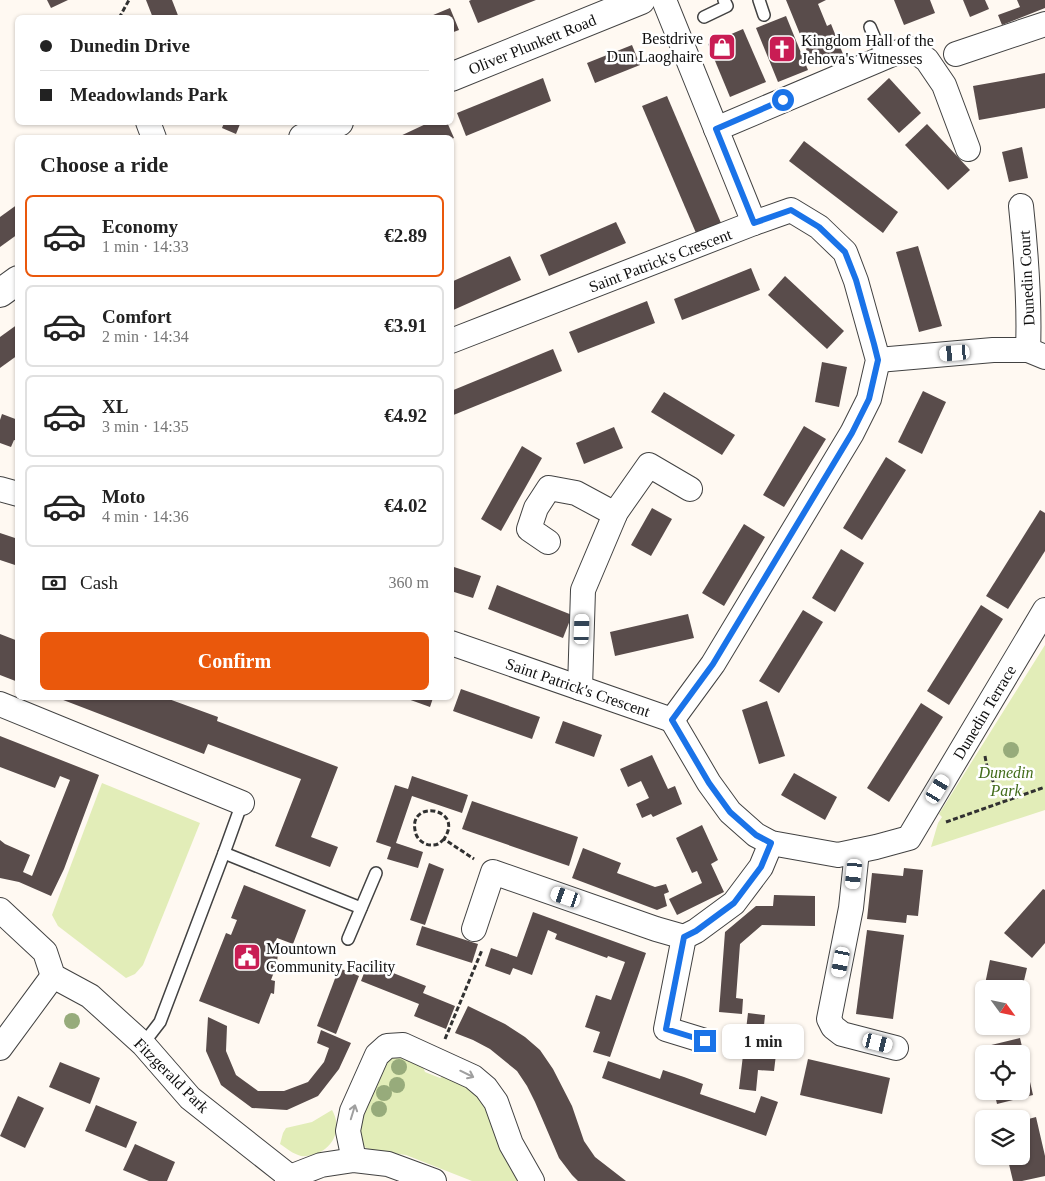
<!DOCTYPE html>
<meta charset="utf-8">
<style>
:root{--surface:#fff;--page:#f6f6f6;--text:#222;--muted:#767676;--line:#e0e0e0;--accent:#ea580c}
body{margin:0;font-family:"Times New Roman",serif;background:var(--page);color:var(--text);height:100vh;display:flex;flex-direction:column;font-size:19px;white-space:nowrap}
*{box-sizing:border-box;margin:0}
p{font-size:16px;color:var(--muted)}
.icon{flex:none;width:28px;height:28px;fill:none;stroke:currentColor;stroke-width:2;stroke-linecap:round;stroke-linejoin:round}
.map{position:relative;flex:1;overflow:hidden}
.details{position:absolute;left:15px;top:135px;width:439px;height:565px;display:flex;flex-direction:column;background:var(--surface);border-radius:8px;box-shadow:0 1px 4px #0004}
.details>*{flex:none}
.guide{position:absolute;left:15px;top:15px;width:439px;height:110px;border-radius:8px;box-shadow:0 1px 4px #0004;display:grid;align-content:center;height:110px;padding:0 25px;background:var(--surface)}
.needle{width:32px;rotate:123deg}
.controls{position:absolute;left:975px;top:980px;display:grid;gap:10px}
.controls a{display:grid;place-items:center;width:55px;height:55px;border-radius:8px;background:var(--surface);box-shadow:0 1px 4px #0004;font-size:25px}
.end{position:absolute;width:22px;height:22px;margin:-11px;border:6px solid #1a73e8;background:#fff;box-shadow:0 0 0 2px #fff}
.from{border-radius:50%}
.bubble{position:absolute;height:35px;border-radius:8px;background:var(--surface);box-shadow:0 1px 4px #0004;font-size:16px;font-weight:700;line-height:35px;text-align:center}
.car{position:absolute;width:15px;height:30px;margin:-15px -8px;border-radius:6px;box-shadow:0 0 4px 1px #0007;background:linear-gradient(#fff 24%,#345 0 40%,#fff 0 76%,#345 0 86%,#fff 0)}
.guide b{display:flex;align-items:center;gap:18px;height:48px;font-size:19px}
.guide b+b{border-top:1px solid var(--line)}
.guide i{width:12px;height:12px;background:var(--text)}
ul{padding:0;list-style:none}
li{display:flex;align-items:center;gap:15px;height:82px;margin:0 10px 8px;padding:0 15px;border:2px solid var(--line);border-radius:8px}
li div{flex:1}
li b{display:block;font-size:19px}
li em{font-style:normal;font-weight:700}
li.on{border-color:var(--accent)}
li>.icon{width:45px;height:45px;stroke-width:1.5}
h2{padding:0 25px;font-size:22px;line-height:60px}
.pay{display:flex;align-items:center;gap:12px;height:55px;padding:0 25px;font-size:19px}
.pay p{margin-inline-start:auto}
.primary-button{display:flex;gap:10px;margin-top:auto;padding:10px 25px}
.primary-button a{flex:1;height:58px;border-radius:8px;background:var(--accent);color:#fff;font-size:20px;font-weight:700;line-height:58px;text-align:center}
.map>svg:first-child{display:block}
</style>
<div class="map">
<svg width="1045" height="1181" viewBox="0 0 1045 1181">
<rect width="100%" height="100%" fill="#fff9f2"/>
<!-- green -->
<g fill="#e2edb8">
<path d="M1045 645V810L931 847 938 823 942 817 939 814Z"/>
<path d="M102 783 200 823 143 965 135 974 126 978 58 926 52 915Z"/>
<path d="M394 1055 421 1062 425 1072 440 1078 448 1073 475 1086 526 1181H472L406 1155 370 1150 361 1145 359 1127 380 1071 386 1060Z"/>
<path d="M332 1110C342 1127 335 1147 316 1154 311 1155 305 1157 301 1156 293 1154 286 1148 280 1144L283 1133 286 1128 312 1122Z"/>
</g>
<!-- building -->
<g fill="#594c4b">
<path d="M47 0H68L51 8Z"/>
<path d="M146 0H172L179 18H153Z"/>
<path d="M471 0H536L478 23 469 1Z"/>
<path d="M786 0H826L818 4 827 26 831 24 843 54 813 66Z"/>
<path d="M894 0H930L935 13 904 25Z"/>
<path d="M963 0H985L989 9 970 17Z"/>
<path d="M1017 0H1045V8L1002 25 998 15 1020 7Z"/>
<path d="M450 8 459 30 451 33V18H426Z"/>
<path d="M786 16 808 70 778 82 756 28Z"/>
<path d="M743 29 766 82 730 97 708 44Z"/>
<path d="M632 45 640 65 595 83 587 63Z"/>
<path d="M1045 73V108L979 120 973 86Z"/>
<path d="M543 78 551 101 466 136 457 113Z"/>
<path d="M889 78 921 113 899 133 867 99Z"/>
<path d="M667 96 721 223 696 233 642 106Z"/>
<path d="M430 122H447L454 138 451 139V138H396Z"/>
<path d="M224 123H251L244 125 240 124 236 134 222 128Z"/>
<path d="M927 124 970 170 948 190 905 145Z"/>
<path d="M804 141 898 212 883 233 789 161Z"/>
<path d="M1022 147 1028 178 1009 182 1002 152Z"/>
<path d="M18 204V234L0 247V217Z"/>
<path d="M616 222 626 243 549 276 540 255Z"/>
<path d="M918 246 942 326 919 332 896 252Z"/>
<path d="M510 256 521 280 451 311V282Z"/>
<path d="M751 268 760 290 682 320 674 299Z"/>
<path d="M785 276 844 331 827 349 768 295Z"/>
<path d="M647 301 655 323 578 353 569 332Z"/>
<path d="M18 324V355L0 368V337Z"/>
<path d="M553 349 562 371 451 416V391Z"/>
<path d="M822 362 847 367 839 407 815 402Z"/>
<path d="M923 391 946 402 922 454 898 442Z"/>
<path d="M664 392 735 435 722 455 651 412Z"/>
<path d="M2 414 18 420V441L14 440 11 447 0 443V420Z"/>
<path d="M804 426 826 439 784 507 763 495Z"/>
<path d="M614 427 623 448 584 464 576 443Z"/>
<path d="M522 446 542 458 501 531 481 519Z"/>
<path d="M886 457 906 470 862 540 843 528Z"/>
<path d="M652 508 672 519 651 556 631 545Z"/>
<path d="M1040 510 1045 513V551L1008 609 986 596Z"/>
<path d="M744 524 765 537 724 606 702 593Z"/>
<path d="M0 533 18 539V566L0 560Z"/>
<path d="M841 549 864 563 835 612 812 598Z"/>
<path d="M451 566 481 576 473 598 451 591Z"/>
<path d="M497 585 572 615 563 638 488 609Z"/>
<path d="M981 605 1003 619 949 705 927 691Z"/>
<path d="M803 610 823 622 779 693 759 681Z"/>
<path d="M688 614 694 638 615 656 610 632Z"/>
<path d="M0 634 18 641V682L0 675Z"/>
<path d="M461 689 540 717 532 739 453 711Z"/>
<path d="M58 698H166L218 717 217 721 338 767 311 837 338 847 330 867 275 846 301 779 208 744 204 754Z"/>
<path d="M405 698H433L430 707Z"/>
<path d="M767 701 785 756 759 764 742 710Z"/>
<path d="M921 703 943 717 889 802 867 788Z"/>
<path d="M563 721 602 735 594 757 555 743Z"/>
<path d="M0 736 99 775 64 869 51 896 19 882 0 878V840L5 844 30 855 23 872 32 876 70 780 60 776 55 788 0 767Z"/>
<path d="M652 755 668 789 675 786 682 804 653 817 651 814 642 818 636 804 649 798 641 781 628 787 620 769Z"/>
<path d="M794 773 837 797 825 820 781 795Z"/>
<path d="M412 776 468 795 462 813 412 796 396 843 423 852 418 868 387 859 391 847 376 842 395 785 408 789Z"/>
<path d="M472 801 578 837 569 866 462 829Z"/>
<path d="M702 825 718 860 711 864 724 892 677 915 669 899 702 883 697 871 692 873 676 838Z"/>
<path d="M583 848 621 863 617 873 655 887 666 884 669 892 664 894 667 906 657 910 572 878Z"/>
<path d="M429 863 444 869 425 925 410 920Z"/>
<path d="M904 868 923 870 918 916 907 915 906 923 867 919 872 873 903 876Z"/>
<path d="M244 885 306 910 293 944 277 938 273 948 278 951 277 964 271 980 275 981 274 994 271 993 259 1024 199 1001 226 933 231 935 237 920 231 918Z"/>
<path d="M1043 889 1045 890V943L1032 958 1004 933Z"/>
<path d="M774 895 815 896V926L762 925 740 944 736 998 743 999 742 1014 719 1012 725 932 756 906H773Z"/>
<path d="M533 912 646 953 610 1057 593 1052 600 1032 585 1027 596 995 611 1000 625 962 608 956 607 958 555 939 557 934 548 930 532 975 513 968 510 975 485 966 491 948 517 957Z"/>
<path d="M422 926 478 944 472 963 416 945Z"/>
<path d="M867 930 904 935 893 1019 856 1014Z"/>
<path d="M990 960 1027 968 1022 989H984Z"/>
<path d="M368 963 426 986 423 993 455 1006 446 1029 414 1016 419 1004 361 981Z"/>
<path d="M339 968 359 976 336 1034 317 1026Z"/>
<path d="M983 993H984V1019L978 1018Z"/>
<path d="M468 1006 505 1024 525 1037 540 1050 553 1069 572 1106 584 1141 595 1157 626 1181H578L572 1175 559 1158 535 1102 527 1086 517 1071 490 1049 473 1040 455 1033Z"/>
<path d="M748 1013 765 1015 763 1036 778 1038 774 1071 758 1070 756 1091 739 1089Z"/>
<path d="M208 1017 227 1026 226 1051 236 1075 258 1091H284L308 1082 324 1062 329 1048 317 1043 321 1030 351 1043 339 1069 318 1096 287 1110 252 1108 221 1085 206 1051Z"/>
<path d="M1020 1038 1033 1095 997 1104 994 1091H1021V1054H985L983 1047Z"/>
<path d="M808 1059 890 1078 882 1114 800 1095Z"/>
<path d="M608 1061 660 1079 663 1070 684 1077 703 1084 700 1094 755 1113 761 1096 778 1102 766 1136 602 1078Z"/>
<path d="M60 1062 100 1078 90 1104 49 1087Z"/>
<path d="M18 1096 44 1108 25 1148 0 1136Z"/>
<path d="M96 1105 137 1122 126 1148 85 1131Z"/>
<path d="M1036 1117 1045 1156V1176L1022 1181H1013L1007 1156H1021V1121Z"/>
<path d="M135 1144 175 1162 167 1181H149L123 1170Z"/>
</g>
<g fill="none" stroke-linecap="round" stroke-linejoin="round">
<!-- service casing -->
<g stroke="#424242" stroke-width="14">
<g id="service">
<path d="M759 0 764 15"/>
<path d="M704 17 727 6 724 0"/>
<path d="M870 27 883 58"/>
<path d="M224 853 361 908"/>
<path d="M348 939 376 873"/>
<path d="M143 1044 160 1022 224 853 242 803"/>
</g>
</g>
<!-- minor casing -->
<g stroke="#424242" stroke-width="26">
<g id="minor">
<path d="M664 0 754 223"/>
<path d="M956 54 1045 24"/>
<path d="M148 122 154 138"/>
<path d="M716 129 895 53 912 49 927 60 944 85 968 149"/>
<path d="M1021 206C1026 253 1030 302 1028 350"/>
<path d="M451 341 754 223 791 210 819 227 845 252 856 281 878 360 869 399 852 433 713 664 672 720"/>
<path d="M878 360 993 350H1028L1045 357"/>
<path d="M0 489 18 494"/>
<path d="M548 542 529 529 536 508 549 488 576 493 615 514"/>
<path d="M451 643 672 720"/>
<path d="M580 688 583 590 616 512 649 465 690 489"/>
<path d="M0 704 242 803"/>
<path d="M672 720 709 783 730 812 756 835 771 843 838 855 876 847 909 838 1045 610"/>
<path d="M857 851 851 908 829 1019 833 1027 842 1034 896 1048"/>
<path d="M0 910 45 952 53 976 90 996 143 1044 190 1098 290 1177"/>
<path d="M474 929 493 872 656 929 684 937"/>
<path d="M705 1041 666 1029 684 937 696 931 734 903 761 867 771 843"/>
<path d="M0 1048 53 976"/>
<path d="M354 1160 348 1131 352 1111 377 1055 387 1046 403 1045 473 1077 486 1088 496 1102 511 1144 532 1181"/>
<path d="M287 1181 290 1177 321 1165 354 1160 388 1164 434 1181"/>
</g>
</g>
<!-- tertiary casing -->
<g stroke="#424242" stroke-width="30">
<g id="tertiary">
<path d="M451 77 641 0"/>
<path d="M303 138 339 122"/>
<path d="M0 293 18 280"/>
</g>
</g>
<!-- path -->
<g stroke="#313131" stroke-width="3" stroke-dasharray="5 2.5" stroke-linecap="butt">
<path d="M119 18 129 0"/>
<path d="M985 756C988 775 994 790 1013 798"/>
<path d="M946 822 1045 787"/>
<path d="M444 839C442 841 440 843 438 844 428 848 416 841 415 830 409 799 465 808 444 839L474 859"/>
<path d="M445 1039 482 950"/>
</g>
<!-- service -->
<use href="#service" stroke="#fff" stroke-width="11"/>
<!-- minor -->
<use href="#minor" stroke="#fff" stroke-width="24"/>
<!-- tertiary -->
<use href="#tertiary" stroke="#fff" stroke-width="28"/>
</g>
<!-- trees -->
<g fill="#97ab7b">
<circle cx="1011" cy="750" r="8"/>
<circle cx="72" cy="1021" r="8"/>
<circle cx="399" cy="1067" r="8"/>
<circle cx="397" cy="1085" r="8"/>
<circle cx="384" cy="1093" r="8"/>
<circle cx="379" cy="1109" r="8"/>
</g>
<!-- one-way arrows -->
<defs><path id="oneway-shaft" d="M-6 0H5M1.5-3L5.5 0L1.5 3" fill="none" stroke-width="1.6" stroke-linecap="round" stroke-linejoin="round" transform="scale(1.25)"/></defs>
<g stroke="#9f9f9f">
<use href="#oneway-shaft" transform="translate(467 1074) rotate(26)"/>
<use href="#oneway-shaft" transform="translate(353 1112) rotate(-73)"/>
</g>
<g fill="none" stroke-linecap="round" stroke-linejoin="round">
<!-- route -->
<path stroke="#1a73e8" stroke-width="6" d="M705 1041 666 1029 684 937 696 931 734 903 761 867 771 843 756 835 730 812 709 783 672 720 713 664 852 433 869 399 878 360 874 344 856 280 845 252 819 227 791 210 754 223 716 129 783 100"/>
</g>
<!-- icons -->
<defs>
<g id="shop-square" transform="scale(1.4375)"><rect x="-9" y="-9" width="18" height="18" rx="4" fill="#c91d54" stroke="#fff"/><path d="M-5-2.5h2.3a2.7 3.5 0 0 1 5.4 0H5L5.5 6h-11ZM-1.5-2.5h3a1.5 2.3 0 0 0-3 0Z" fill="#fff"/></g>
<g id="church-square" transform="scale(1.4375)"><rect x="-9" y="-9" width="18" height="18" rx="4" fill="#c91d54" stroke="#fff"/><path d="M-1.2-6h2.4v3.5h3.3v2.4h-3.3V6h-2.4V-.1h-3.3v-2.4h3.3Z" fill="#fff"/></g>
<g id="civic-square" transform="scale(1.4375)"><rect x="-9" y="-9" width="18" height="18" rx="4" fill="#c91d54" stroke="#fff"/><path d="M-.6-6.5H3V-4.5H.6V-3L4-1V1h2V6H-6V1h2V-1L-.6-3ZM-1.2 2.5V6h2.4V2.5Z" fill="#fff"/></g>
</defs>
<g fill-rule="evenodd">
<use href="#shop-square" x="722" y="47"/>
<use href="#church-square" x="782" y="49"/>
<use href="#civic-square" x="247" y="957"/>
</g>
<g text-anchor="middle" stroke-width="5" stroke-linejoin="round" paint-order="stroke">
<!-- poi labels -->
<g font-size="16" fill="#0f0f0f" stroke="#fff" text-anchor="start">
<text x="703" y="44" text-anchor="end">Bestdrive<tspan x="703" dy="18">Dun Laoghaire</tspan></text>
<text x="801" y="46">Kingdom Hall of the<tspan x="801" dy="18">Jehova's Witnesses</tspan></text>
<text x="266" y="954">Mountown<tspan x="266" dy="18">Community Facility</tspan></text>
</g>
<!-- street labels -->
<g font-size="16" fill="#0f0f0f" stroke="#fff">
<text transform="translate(532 44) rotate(-22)" y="6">Oliver Plunkett Road</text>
<text transform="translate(660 260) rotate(-21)" y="6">Saint Patrick's Crescent</text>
<text transform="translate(1026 278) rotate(-93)" y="6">Dunedin Court</text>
<text transform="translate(578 687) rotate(19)" y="6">Saint Patrick's Crescent</text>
<text transform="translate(984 712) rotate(-59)" y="6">Dunedin Terrace</text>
<text transform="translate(172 1075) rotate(45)" y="6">Fitzgerald Park</text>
</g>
<!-- park labels -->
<g font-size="16" font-style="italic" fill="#426c1a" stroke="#fff">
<text x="1006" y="778">Dunedin<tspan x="1006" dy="18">Park</tspan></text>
</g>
</g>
</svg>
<div class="controls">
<a><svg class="needle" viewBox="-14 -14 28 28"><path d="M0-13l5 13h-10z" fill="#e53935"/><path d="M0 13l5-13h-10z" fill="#767676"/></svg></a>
<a><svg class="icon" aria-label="locate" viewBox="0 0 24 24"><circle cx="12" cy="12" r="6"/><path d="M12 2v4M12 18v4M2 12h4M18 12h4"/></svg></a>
<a><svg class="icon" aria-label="layers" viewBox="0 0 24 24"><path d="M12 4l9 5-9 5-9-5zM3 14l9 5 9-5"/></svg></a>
</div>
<i class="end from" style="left:783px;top:100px"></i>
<i class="end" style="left:705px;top:1041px"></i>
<div class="bubble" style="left:722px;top:1024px;width:82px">1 min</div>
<i class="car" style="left:955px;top:353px;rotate:265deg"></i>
<i class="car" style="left:582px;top:629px;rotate:2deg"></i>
<i class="car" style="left:938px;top:789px;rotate:31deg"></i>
<i class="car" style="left:854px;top:874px;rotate:186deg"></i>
<i class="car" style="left:566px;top:897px;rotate:289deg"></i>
<i class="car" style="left:841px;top:962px;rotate:191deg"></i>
<i class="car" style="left:878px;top:1043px;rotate:104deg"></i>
<div class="guide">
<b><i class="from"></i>Dunedin Drive</b>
<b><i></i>Meadowlands Park</b>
</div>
<section class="details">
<h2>Choose a ride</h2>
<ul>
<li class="on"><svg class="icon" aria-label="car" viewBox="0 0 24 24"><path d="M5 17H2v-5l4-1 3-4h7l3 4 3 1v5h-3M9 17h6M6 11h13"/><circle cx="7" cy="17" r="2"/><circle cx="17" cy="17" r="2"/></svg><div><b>Economy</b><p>1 min · 14:33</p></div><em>€2.89</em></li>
<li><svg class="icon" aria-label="car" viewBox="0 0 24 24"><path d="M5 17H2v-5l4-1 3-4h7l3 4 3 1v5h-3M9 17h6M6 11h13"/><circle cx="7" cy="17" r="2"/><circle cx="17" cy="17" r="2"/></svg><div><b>Comfort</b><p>2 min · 14:34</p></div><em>€3.91</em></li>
<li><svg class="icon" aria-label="car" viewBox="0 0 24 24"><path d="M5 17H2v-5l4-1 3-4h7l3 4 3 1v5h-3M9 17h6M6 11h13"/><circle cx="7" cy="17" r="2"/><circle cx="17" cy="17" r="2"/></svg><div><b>XL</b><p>3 min · 14:35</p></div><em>€4.92</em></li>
<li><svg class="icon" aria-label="car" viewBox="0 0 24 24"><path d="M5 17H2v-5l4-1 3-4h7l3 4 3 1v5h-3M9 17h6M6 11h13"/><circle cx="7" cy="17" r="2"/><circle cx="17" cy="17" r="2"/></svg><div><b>Moto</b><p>4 min · 14:36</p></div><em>€4.02</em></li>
</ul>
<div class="pay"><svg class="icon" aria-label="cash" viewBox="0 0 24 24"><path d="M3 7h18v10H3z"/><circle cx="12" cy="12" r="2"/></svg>Cash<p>360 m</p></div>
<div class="primary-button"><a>Confirm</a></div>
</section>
</div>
